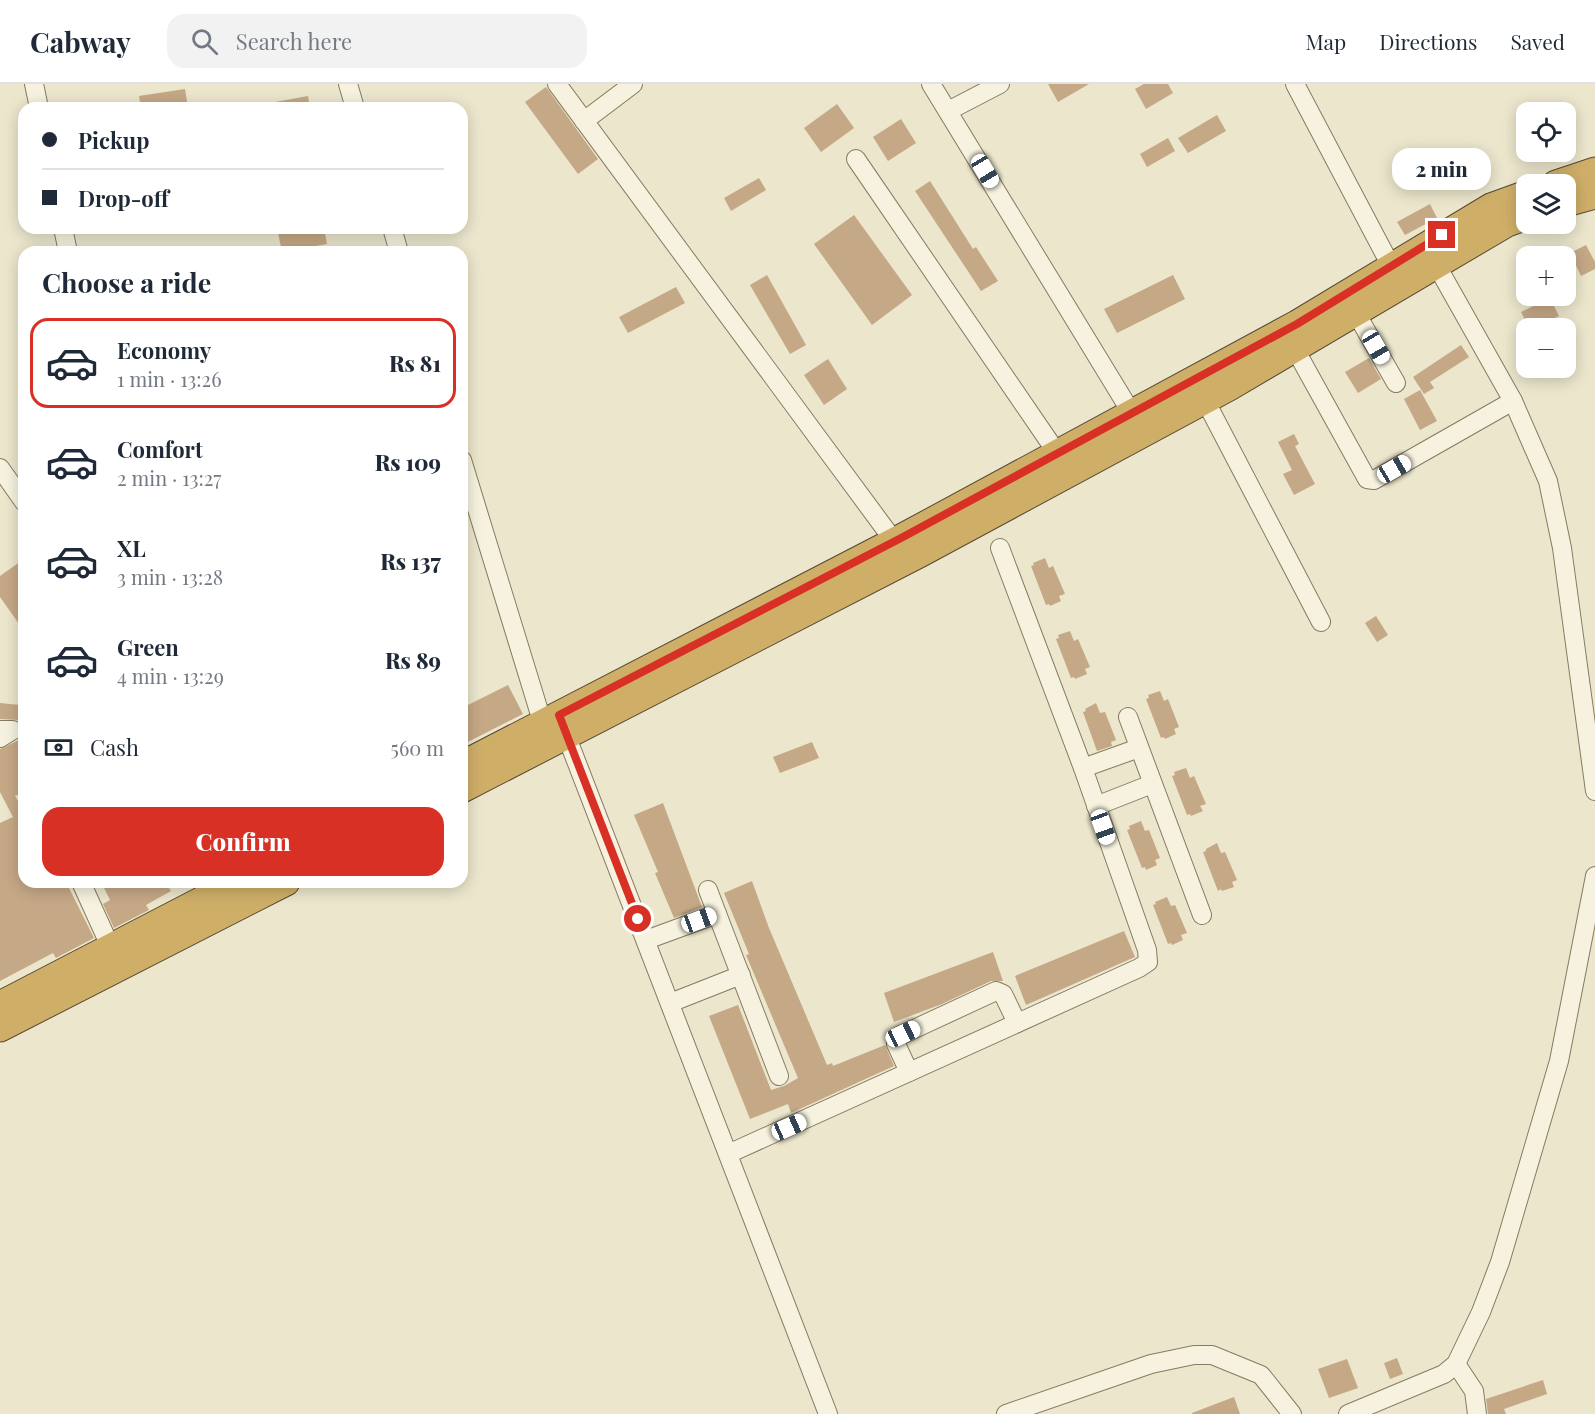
<!DOCTYPE html>
<meta charset="utf-8">
<style>
:root{--surface:#fff;--page:#f2f2f3;--text:#1f2937;--muted:#747a83;--line:#e0e1e3;--accent:#d93025}
body{margin:0;font-family:"Playfair Display",serif;background:var(--page);color:var(--text);height:100vh;display:flex;flex-direction:column;font-size:22px;white-space:nowrap}
*{box-sizing:border-box;margin:0}
p{font-size:20px;color:var(--muted)}
.icon{flex:none;width:33px;height:33px;fill:none;stroke:currentColor;stroke-width:2;stroke-linecap:round;stroke-linejoin:round}
.map{position:relative;flex:1;overflow:hidden}
.side{position:absolute;left:18px;top:162px;width:450px;height:642px;display:flex;flex-direction:column;background:var(--surface);border-radius:18px;box-shadow:0 3px 15px #0003}
.side>*{flex:none}
.banner{position:absolute;left:18px;top:18px;width:450px;height:132px;border-radius:18px;box-shadow:0 3px 15px #0003;display:grid;align-content:center;height:132px;padding:0 24px;background:var(--surface)}
.buttons{position:absolute;left:1516px;top:18px;display:grid;gap:12px}
.buttons a{display:grid;place-items:center;width:60px;height:60px;border-radius:12px;background:var(--surface);box-shadow:0 3px 15px #0003;font-size:30px}
.end{position:absolute;width:27px;height:27px;margin:-14px;border:8px solid #d93025;background:#fff;box-shadow:0 0 0 3px #fff}
.from{border-radius:50%}
.bubble{position:absolute;height:42px;border-radius:18px;background:var(--surface);box-shadow:0 3px 15px #0003;font-size:20px;font-weight:800;line-height:42px;text-align:center}
.car{position:absolute;width:18px;height:36px;margin:-18px -9px;border-radius:8px;box-shadow:0 0 4px 2px #0007;background:linear-gradient(#fff 24%,#345 0 40%,#fff 0 76%,#345 0 86%,#fff 0)}
.banner b{display:flex;align-items:center;gap:21px;height:57px;font-size:22px}
.banner b+b{border-top:2px solid var(--line)}
.banner i{width:15px;height:15px;background:var(--text)}
ul{padding:0;list-style:none}
li{display:flex;align-items:center;gap:18px;height:90px;margin:0 12px 9px;padding:0 12px;border:3px solid transparent;border-radius:18px}
li div{flex:1}
li b{display:block;font-size:22px}
li em{font-style:normal;font-weight:800}
li.on{border-color:var(--accent)}
li>.icon{width:54px;height:54px;stroke-width:1.5}
h2{padding:0 24px;font-size:27px;line-height:72px}
.pay{display:flex;align-items:center;gap:15px;height:66px;padding:0 24px;font-size:22px}
.pay p{margin-inline-start:auto}
.action{display:flex;gap:12px;margin-top:auto;padding:12px 24px}
.action a{flex:1;height:69px;border-radius:18px;background:var(--accent);color:#fff;font-size:24px;font-weight:800;line-height:69px;text-align:center}
header{display:flex;align-items:center;gap:36px;box-sizing:border-box;height:84px;padding:0 30px;background:var(--surface);border-bottom:2px solid var(--line)}
header strong{font-size:28px}
nav{display:flex;gap:33px;margin-inline-start:auto;font-size:21px}
.search{width:420px;height:54px;background:var(--page);display:flex;align-items:center;gap:15px;box-sizing:border-box;padding:0 21px;border-radius:18px;color:var(--muted);font-size:22px}
.map>svg:first-child{display:block}
</style>
<header>
<strong>Cabway</strong>
<div class="search"><svg class="icon" aria-label="search" viewBox="0 0 24 24"><circle cx="10" cy="10" r="6"/><path d="M15 15l6 6"/></svg>Search here</div>
<nav><a>Map</a><a>Directions</a><a>Saved</a></nav>
</header>
<div class="map">
<svg width="1595" height="1330" viewBox="0 0 1595 1330">
<rect width="100%" height="100%" fill="#ebe6cc"/>
<!-- building -->
<g fill="#c5a886">
<path d="M1048 0H1089L1058 18Z"/>
<path d="M1144 0H1168L1173 9 1146 25 1135 5Z"/>
<path d="M546 3 598 75 578 90 525 18Z"/>
<path d="M185 5 188 24H141L139 12Z"/>
<path d="M308 12 310 24H275V18Z"/>
<path d="M837 20 854 44 821 68 804 44Z"/>
<path d="M1217 31 1226 47 1188 69 1178 54Z"/>
<path d="M901 35 916 59 888 77 873 53Z"/>
<path d="M1168 54 1175 67 1147 83 1140 70Z"/>
<path d="M759 94 766 106 731 127 724 114Z"/>
<path d="M930 97 973 165 976 163 998 197 981 207 915 107Z"/>
<path d="M1430 120 1437 134 1405 151 1397 138Z"/>
<path d="M854 131 912 211 872 241 814 160Z"/>
<path d="M277 144H324L327 160 282 168Z"/>
<path d="M1586 161 1595 178V185L1581 192 1570 169Z"/>
<path d="M767 191 806 261 790 270 750 201Z"/>
<path d="M1173 191 1185 215 1117 249 1104 225Z"/>
<path d="M676 203 685 219 628 249 619 233Z"/>
<path d="M1550 214 1559 232 1534 244H1529L1521 228Z"/>
<path d="M1461 261 1469 273 1430 298 1434 304 1424 310 1413 293Z"/>
<path d="M1369 274 1381 295 1358 309 1345 288Z"/>
<path d="M828 275 847 305 824 321 804 291Z"/>
<path d="M1420 306 1437 337 1420 346 1404 315Z"/>
<path d="M1294 350 1299 360 1295 362 1315 400 1294 411 1283 390 1292 386 1278 358Z"/>
<path d="M1045 474 1049 484 1053 482 1065 510 1059 512 1061 517 1050 522 1049 520 1046 521 1031 482 1034 481 1033 479Z"/>
<path d="M24 475V547L0 513V492Z"/>
<path d="M1376 532 1388 551 1377 558 1365 539Z"/>
<path d="M1070 547 1074 557 1078 555 1090 583 1085 585 1087 590 1075 595 1074 593 1071 594 1056 555 1059 554 1058 551Z"/>
<path d="M508 601 523 630 462 661V624Z"/>
<path d="M1160 607 1164 617 1168 615 1179 643 1174 645 1176 650 1165 655 1164 653 1161 654 1146 615 1149 614 1148 611Z"/>
<path d="M0 619 20 621 18 636 0 635Z"/>
<path d="M1096 619 1100 629 1105 628 1116 656 1111 658 1112 662 1097 667 1083 628 1086 627 1085 625Z"/>
<path d="M24 650V675L18 678 24 690V708L15 712 24 727V798H66L94 854 56 874 53 869 0 897V739L13 733 0 708V665L19 656Z"/>
<path d="M812 658 819 674 780 689 773 673Z"/>
<path d="M1186 684 1190 694 1194 692 1206 720 1200 722 1203 727 1191 732 1190 730 1187 731 1172 692 1175 691 1174 688Z"/>
<path d="M663 719 702 823 674 834 655 789 658 788 634 731Z"/>
<path d="M1141 737 1145 747 1149 746 1160 774 1155 776 1157 781 1146 786 1145 783 1142 784 1127 746 1130 745 1129 742Z"/>
<path d="M1217 759 1221 769 1225 768 1237 796 1232 798 1234 803 1222 807 1221 805 1218 807 1203 768 1206 767V765Z"/>
<path d="M752 797 769 844 827 981 832 979 833 982 885 961 894 982 791 1029 788 1020 750 1035 709 932 738 921 771 1006 784 1002 798 994 746 871 749 870 724 809Z"/>
<path d="M101 798H165L171 807 146 821 149 826 114 844 103 820 110 816Z"/>
<path d="M1167 813 1171 822 1175 821 1187 849 1181 851 1183 856 1172 861 1171 859 1168 860 1153 821 1156 820 1155 818Z"/>
<path d="M1124 847 1135 873 1026 921 1015 892Z"/>
<path d="M993 868 1003 897H991L942 920 894 938 884 909Z"/>
<path d="M1397 1274 1403 1290 1390 1295 1384 1279Z"/>
<path d="M1347 1275 1358 1304 1329 1314 1318 1285Z"/>
<path d="M1543 1296 1547 1310 1504 1325 1506 1330H1488L1486 1315Z"/>
<path d="M1234 1313 1240 1330H1192V1329Z"/>
</g>
<g fill="none" stroke-linecap="round" stroke-linejoin="round">
<!-- minor casing -->
<g stroke="#867a61" stroke-width="20">
<g id="minor">
<path d="M34 0 39 24"/>
<path d="M348 0 355 24"/>
<path d="M557 0 894 457"/>
<path d="M931 0 1131 328"/>
<path d="M1295 0 1391 182"/>
<path d="M948 27 1000 0"/>
<path d="M584 37 633 0"/>
<path d="M856 75 1057 369"/>
<path d="M63 144 68 168"/>
<path d="M392 144 399 168"/>
<path d="M1437 182 1513 317 1548 397 1562 464 1595 707"/>
<path d="M1356 229 1396 299"/>
<path d="M1295 265 1367 395 1374 396 1513 317"/>
<path d="M1205 316 1321 538"/>
<path d="M462 376 546 650"/>
<path d="M0 384 24 418"/>
<path d="M1128 633 1202 831"/>
<path d="M563 643 828 1330"/>
<path d="M0 646H13L0 654"/>
<path d="M1083 684 1139 664"/>
<path d="M1096 722 1152 700"/>
<path d="M81 798 115 873"/>
<path d="M708 806 779 992"/>
<path d="M646 856 717 830"/>
<path d="M670 919 741 891"/>
<path d="M909 988 896 960 899 952 996 907 1003 910 1017 939"/>
<path d="M728 1070 1139 884 1148 878 1147 866 1083 684 1000 464"/>
<path d="M1456 1280 1474 1307 1477 1330"/>
<path d="M1006 1330 1151 1280 1194 1271H1212L1261 1291 1292 1330"/>
<path d="M1348 1330 1444 1290 1456 1280 1481 1228 1500 1178 1559 977 1595 792"/>
</g>
</g>
<!-- highway casing -->
<g stroke="#554835" stroke-width="29">
<g id="highway">
<path d="M1556 100 1595 87"/>
<path d="M1566 119 1595 111"/>
<path d="M462 681 903 453 1297 240 1491 123 1527 110"/>
<path d="M462 705 919 470 1229 303 1507 139 1527 132"/>
<path d="M0 921 237 798"/>
<path d="M0 944 286 798"/>
</g>
</g>
<!-- minor -->
<use href="#minor" stroke="#f6f2df" stroke-width="18"/>
<!-- highway -->
<use href="#highway" stroke="#cfaf68" stroke-width="27"/>
</g>
<g fill="none" stroke-linecap="round" stroke-linejoin="round">
<!-- route -->
<path stroke="#d93025" stroke-width="8" d="M638 835 559 631 903 453 1297 240 1442 151"/>
</g>
</svg>
<div class="buttons">
<a><svg class="icon" aria-label="locate" viewBox="0 0 24 24"><circle cx="12" cy="12" r="6"/><path d="M12 2v4M12 18v4M2 12h4M18 12h4"/></svg></a>
<a><svg class="icon" aria-label="layers" viewBox="0 0 24 24"><path d="M12 4l9 5-9 5-9-5zM3 14l9 5 9-5"/></svg></a>
<a>+</a>
<a>−</a>
</div>
<i class="end from" style="left:638px;top:835px"></i>
<i class="end" style="left:1442px;top:151px"></i>
<div class="bubble" style="left:1392px;top:64px;width:99px">2 min</div>
<i class="car" style="left:985px;top:87px;rotate:149deg"></i>
<i class="car" style="left:1376px;top:263px;rotate:150deg"></i>
<i class="car" style="left:1394px;top:385px;rotate:60deg"></i>
<i class="car" style="left:1103px;top:743px;rotate:160deg"></i>
<i class="car" style="left:699px;top:836px;rotate:70deg"></i>
<i class="car" style="left:903px;top:950px;rotate:65deg"></i>
<i class="car" style="left:789px;top:1043px;rotate:66deg"></i>
<div class="banner">
<b><i class="from"></i>Pickup</b>
<b><i></i>Drop-off</b>
</div>
<section class="side">
<h2>Choose a ride</h2>
<ul>
<li class="on"><svg class="icon" aria-label="car" viewBox="0 0 24 24"><path d="M5 17H2v-5l4-1 3-4h7l3 4 3 1v5h-3M9 17h6M6 11h13"/><circle cx="7" cy="17" r="2"/><circle cx="17" cy="17" r="2"/></svg><div><b>Economy</b><p>1 min · 13:26</p></div><em>Rs 81</em></li>
<li><svg class="icon" aria-label="car" viewBox="0 0 24 24"><path d="M5 17H2v-5l4-1 3-4h7l3 4 3 1v5h-3M9 17h6M6 11h13"/><circle cx="7" cy="17" r="2"/><circle cx="17" cy="17" r="2"/></svg><div><b>Comfort</b><p>2 min · 13:27</p></div><em>Rs 109</em></li>
<li><svg class="icon" aria-label="car" viewBox="0 0 24 24"><path d="M5 17H2v-5l4-1 3-4h7l3 4 3 1v5h-3M9 17h6M6 11h13"/><circle cx="7" cy="17" r="2"/><circle cx="17" cy="17" r="2"/></svg><div><b>XL</b><p>3 min · 13:28</p></div><em>Rs 137</em></li>
<li><svg class="icon" aria-label="car" viewBox="0 0 24 24"><path d="M5 17H2v-5l4-1 3-4h7l3 4 3 1v5h-3M9 17h6M6 11h13"/><circle cx="7" cy="17" r="2"/><circle cx="17" cy="17" r="2"/></svg><div><b>Green</b><p>4 min · 13:29</p></div><em>Rs 89</em></li>
</ul>
<div class="pay"><svg class="icon" aria-label="cash" viewBox="0 0 24 24"><path d="M3 7h18v10H3z"/><circle cx="12" cy="12" r="2"/></svg>Cash<p>560 m</p></div>
<div class="action"><a>Confirm</a></div>
</section>
</div>
